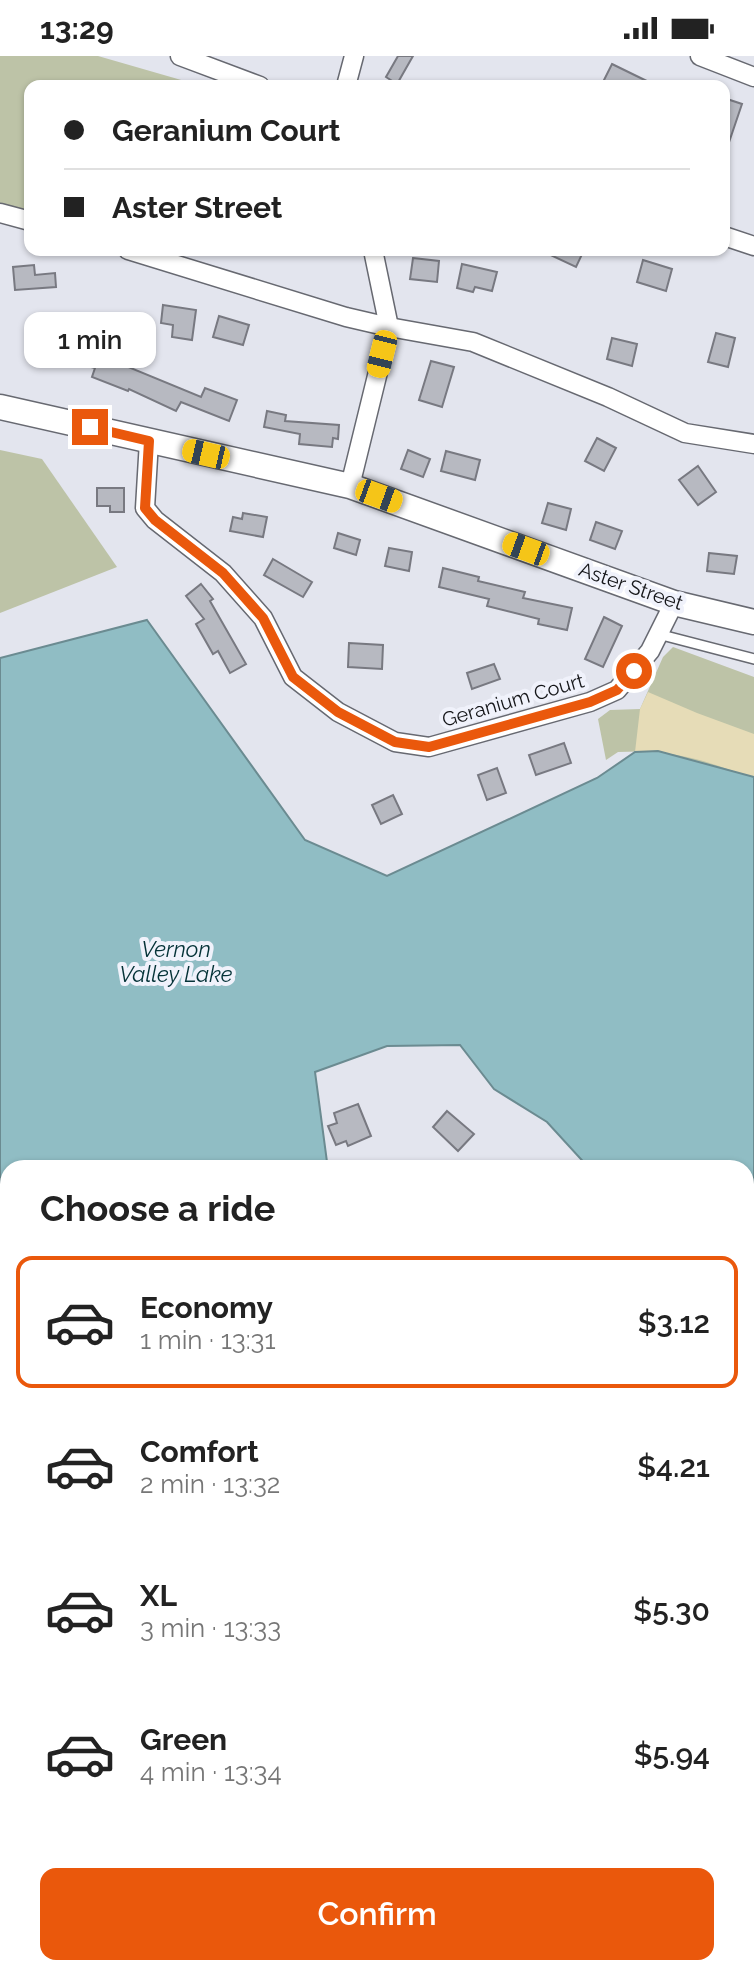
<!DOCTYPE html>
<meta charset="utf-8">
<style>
:root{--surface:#fff;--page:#f2f2f2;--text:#222;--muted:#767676;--line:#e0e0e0;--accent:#ea580c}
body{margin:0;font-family:Raleway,sans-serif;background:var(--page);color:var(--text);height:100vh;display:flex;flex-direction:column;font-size:30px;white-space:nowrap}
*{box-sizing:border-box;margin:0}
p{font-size:26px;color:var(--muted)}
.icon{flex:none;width:44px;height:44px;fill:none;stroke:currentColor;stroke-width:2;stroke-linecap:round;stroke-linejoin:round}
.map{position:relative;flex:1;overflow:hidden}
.details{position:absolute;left:0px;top:1104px;width:754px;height:816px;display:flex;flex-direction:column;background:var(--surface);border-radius:24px 24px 0 0;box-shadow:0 2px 6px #0004}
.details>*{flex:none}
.top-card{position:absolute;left:24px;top:24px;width:706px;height:176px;border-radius:16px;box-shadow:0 2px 6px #0004;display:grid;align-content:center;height:176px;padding:0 40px;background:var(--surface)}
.end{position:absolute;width:36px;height:36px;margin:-18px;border:10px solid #ea580c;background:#fff;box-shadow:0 0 0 4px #fff}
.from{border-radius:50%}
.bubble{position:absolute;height:56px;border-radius:16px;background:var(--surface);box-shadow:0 2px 6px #0004;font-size:26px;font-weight:600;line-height:56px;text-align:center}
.car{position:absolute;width:24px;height:48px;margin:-24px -12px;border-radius:10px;box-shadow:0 0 6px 2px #0007;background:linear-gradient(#f5c518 24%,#345 0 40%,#f5c518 0 76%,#345 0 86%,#f5c518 0)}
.top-card b{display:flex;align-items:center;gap:28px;height:76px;font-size:30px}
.top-card b+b{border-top:2px solid var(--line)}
.top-card i{width:20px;height:20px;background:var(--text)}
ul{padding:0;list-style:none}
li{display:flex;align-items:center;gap:24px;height:132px;margin:0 16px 12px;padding:0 24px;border:4px solid transparent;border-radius:16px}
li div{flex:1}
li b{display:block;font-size:30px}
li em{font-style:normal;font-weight:600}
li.active{border-color:var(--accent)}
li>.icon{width:72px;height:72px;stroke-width:1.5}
h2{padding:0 40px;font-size:36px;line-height:96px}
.cta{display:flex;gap:16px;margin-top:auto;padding:16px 40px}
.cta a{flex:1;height:92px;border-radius:16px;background:var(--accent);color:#fff;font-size:32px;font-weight:600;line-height:92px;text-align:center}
.status{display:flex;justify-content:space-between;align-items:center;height:56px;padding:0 40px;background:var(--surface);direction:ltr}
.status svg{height:22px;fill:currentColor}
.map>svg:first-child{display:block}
</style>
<div class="status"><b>13:29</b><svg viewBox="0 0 49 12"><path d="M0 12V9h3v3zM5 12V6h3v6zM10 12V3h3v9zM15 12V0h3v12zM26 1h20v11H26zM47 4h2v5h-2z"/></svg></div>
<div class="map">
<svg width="754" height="1920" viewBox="0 0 754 1920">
<rect width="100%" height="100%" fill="#e3e5ee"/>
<!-- green -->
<g fill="#bdc3a7">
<path d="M0 0H98L202 30H30V173L0 166Z"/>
<path d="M0 394 42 403 117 511 0 557Z"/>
<path d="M673 591 754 621V721L658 695 618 696 606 704 598 663 610 654 640 653 663 601Z"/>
<path d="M746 1237 754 1240V1341L746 1338Z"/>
<path d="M754 1478V1605L746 1601V1498Z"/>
<path d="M0 1698 8 1703V1912H543L566 1920H0Z"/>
<path d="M746 1722 754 1726V1920H739L733 1912H746Z"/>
</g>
<!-- sand -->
<path fill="#e6dcb7" d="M648 636 697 657 754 678V723C716 708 676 694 635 696L640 653Z"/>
<!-- water -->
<g fill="#90bdc4" stroke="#6b8b91" stroke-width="2">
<path d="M147 564 305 784 387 820 597 722 635 696 658 695 754 721V1240L746 1237V1112H589L547 1066 494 1033 460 989 387 990 315 1016 327 1106 330 1112H8V1339L0 1337V602Z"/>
<path d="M0 1544 8 1551V1703L0 1698Z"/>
</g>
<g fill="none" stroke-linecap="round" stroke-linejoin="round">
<!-- stream -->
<g stroke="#6b8b91" stroke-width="5">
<path d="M475 1912 495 1920"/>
<path d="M498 1920 517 1916 525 1920"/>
</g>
</g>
<!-- building -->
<g fill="#b7b9c1" stroke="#787981" stroke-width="2">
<path d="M398 0H413L397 28 386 21Z"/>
<path d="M612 8 657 30H601Z"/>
<path d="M724 42 742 48 726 95 724 94Z"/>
<path d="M540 194H584L576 211Z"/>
<path d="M413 202 439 205 437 226 410 223Z"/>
<path d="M643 204 672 213 666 235 637 226Z"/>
<path d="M462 208 497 216 492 235 475 231 473 236 457 232Z"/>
<path d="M34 209 35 219 55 217 56 231 15 234 13 211Z"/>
<path d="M163 249 196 254 192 284 172 281 173 269 161 267Z"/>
<path d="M219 260 249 269 243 289 213 281Z"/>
<path d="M716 277 735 282 728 311 708 306Z"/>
<path d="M51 280 83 287 82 292 201 341 205 332 237 344 229 365 181 346 176 355 129 333 128 335 92 321 95 312 47 300Z"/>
<path d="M612 282 637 288 632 310 607 303Z"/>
<path d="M431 305 454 311 442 351 419 344Z"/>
<path d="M267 355 286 359 285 365 339 369 338 383 333 382 332 391 299 388 300 378 264 371Z"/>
<path d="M597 382 616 392 604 415 585 405Z"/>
<path d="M408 394 430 403 423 421 401 413Z"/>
<path d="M446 395 480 404 475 424 441 415Z"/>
<path d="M698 410 716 436 698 449 679 424Z"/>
<path d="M97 432H124V456H110V450H97Z"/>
<path d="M548 447 571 453 566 474 542 467Z"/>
<path d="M243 457 267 461 263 481 230 475 233 461 242 463Z"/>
<path d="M596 466 622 475 615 493 590 484Z"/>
<path d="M338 477 360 484 356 499 334 492Z"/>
<path d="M389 492 412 496 409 515 385 510Z"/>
<path d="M709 497 737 500 734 518 707 515Z"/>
<path d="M273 503 312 526 303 541 264 519Z"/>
<path d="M443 512 479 521 478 525 525 536 523 542 572 552 567 574 538 568 539 563 487 550 489 543 439 531Z"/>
<path d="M201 528 213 543 210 545 246 608 230 617 218 595 213 598 196 568 204 563 186 540Z"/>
<path d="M604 561 622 570 603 611 585 603Z"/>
<path d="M349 587 383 589 382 613 348 611Z"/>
<path d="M494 608 500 623 472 633 467 617Z"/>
<path d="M564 687 571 707 536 719 529 699Z"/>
<path d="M497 712 506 737 487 744 478 719Z"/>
<path d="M393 739 402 758 381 768 372 749Z"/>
<path d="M358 1048 371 1080 348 1090 346 1085 336 1089 328 1070 337 1067 334 1057Z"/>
<path d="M447 1055 474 1078 458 1095 433 1071Z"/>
</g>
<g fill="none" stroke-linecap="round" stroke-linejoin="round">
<!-- service casing -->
<g stroke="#676971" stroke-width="12">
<path id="service" d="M658 578 754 603"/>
</g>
<!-- minor casing -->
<g stroke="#676971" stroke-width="21">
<g id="minor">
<path d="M180 0 260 30"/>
<path d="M700 0 754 21"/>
<path d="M346 30 354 0"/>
<path d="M0 157 30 165"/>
<path d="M724 180 754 190"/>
<path d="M128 194 346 261 389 271 473 286 608 341 685 377 754 388"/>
<path d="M149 385 145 452 155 464 223 517 263 562 293 621 338 656 395 686 429 691 590 646 617 634 650 595 674 547"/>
<path d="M350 430 389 271 373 194"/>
<path d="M746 1278 754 1280"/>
<path d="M746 1427 754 1430"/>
<path d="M746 1617 754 1621"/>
</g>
</g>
<!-- tertiary casing -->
<g stroke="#676971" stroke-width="27">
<path id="tertiary" d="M0 351 350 430 674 547 754 566"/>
</g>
<!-- service -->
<use href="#service" stroke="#fff" stroke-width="9"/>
<!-- minor -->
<use href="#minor" stroke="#fff" stroke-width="18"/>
<!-- tertiary -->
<use href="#tertiary" stroke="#fff" stroke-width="24"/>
</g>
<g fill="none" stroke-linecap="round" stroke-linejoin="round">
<!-- route -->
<path stroke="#ea580c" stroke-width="10" d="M90 371 149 385 145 452 155 464 223 517 263 562 293 621 338 656 395 686 429 691 590 646 617 634 634 615"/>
</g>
<g text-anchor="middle" stroke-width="8" stroke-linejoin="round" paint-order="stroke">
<!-- street labels -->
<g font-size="20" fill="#151619" stroke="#f0f2fb">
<text transform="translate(631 530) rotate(19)" y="7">Aster Street</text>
<text transform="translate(513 644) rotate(-16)" y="7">Geranium Court</text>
</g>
<!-- water labels -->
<g font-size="22" font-style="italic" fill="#043237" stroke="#f0f2fb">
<text x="176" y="901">Vernon<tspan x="176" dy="25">Valley Lake</tspan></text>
</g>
</g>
</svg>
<i class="end from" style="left:634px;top:615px"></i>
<i class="end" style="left:90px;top:371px"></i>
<div class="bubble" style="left:24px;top:256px;width:132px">1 min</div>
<i class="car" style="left:382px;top:298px;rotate:194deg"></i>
<i class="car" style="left:206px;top:398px;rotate:283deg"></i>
<i class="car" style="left:379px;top:440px;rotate:110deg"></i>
<i class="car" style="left:526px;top:493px;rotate:290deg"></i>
<div class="top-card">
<b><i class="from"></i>Geranium Court</b>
<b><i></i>Aster Street</b>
</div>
<section class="details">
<h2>Choose a ride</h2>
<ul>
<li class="active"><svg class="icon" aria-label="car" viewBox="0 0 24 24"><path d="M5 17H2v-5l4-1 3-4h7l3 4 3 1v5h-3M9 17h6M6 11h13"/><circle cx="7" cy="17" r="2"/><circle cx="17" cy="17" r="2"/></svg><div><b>Economy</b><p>1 min · 13:31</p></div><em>$3.12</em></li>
<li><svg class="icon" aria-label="car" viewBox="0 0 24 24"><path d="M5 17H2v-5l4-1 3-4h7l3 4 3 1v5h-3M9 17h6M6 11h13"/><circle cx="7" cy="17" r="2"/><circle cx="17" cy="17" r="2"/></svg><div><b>Comfort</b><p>2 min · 13:32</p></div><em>$4.21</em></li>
<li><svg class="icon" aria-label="car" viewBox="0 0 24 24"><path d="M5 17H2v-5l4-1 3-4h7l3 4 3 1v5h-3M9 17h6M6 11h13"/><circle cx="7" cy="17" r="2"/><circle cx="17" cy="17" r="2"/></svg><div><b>XL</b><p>3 min · 13:33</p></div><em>$5.30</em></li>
<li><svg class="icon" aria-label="car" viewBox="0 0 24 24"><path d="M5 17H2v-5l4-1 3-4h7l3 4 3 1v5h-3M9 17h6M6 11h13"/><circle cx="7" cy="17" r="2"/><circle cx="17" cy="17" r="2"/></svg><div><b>Green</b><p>4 min · 13:34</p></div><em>$5.94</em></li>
</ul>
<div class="cta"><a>Confirm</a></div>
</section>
</div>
